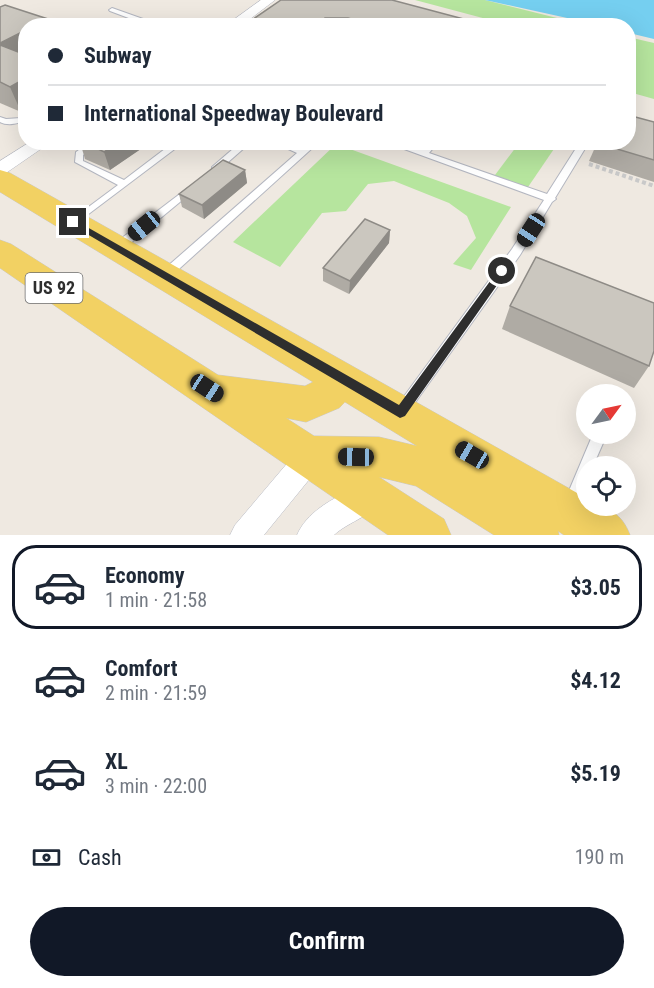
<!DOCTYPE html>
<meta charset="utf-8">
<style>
:root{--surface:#fff;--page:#f2f2f3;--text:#1f2937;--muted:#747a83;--line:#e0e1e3;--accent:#111827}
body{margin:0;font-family:"Roboto Condensed",sans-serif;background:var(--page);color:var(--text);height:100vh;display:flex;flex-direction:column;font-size:22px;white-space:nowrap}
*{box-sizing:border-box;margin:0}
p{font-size:20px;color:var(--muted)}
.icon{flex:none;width:33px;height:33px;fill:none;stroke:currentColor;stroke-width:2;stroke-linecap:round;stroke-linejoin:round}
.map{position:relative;height:535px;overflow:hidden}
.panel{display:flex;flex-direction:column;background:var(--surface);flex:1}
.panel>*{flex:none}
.banner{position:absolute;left:18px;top:18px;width:618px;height:132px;border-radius:24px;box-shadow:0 6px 24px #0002;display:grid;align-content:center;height:132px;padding:0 30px;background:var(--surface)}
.needle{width:39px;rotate:57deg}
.fabs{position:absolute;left:576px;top:384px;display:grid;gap:12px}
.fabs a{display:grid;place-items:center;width:60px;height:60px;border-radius:50%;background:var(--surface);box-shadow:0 6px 24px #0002;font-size:30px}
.end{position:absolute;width:27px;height:27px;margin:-14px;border:8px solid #2e2e2e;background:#fff;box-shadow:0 0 0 3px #fff}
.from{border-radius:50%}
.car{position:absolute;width:18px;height:36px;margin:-18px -9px;border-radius:8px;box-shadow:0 0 4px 2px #0007;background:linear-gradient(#222 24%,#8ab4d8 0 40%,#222 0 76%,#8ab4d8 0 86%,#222 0)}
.banner b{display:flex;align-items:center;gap:21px;height:57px;font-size:22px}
.banner b+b{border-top:2px solid var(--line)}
.banner i{width:15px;height:15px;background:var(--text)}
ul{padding:10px 0 0;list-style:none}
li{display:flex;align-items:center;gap:18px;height:84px;margin:0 12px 9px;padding:0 18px;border:3px solid transparent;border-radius:24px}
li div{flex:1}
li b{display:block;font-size:22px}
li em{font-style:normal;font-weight:700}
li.active{border-color:var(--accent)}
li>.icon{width:54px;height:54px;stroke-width:1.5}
.pay{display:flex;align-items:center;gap:15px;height:66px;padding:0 30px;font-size:22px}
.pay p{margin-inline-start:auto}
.button{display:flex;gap:12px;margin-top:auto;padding:12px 30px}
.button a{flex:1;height:69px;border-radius:36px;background:var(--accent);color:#fff;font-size:24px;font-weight:700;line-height:69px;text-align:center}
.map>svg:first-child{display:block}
</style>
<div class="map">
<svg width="654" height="535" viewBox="0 0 654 535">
<rect width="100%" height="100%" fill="#efe9e1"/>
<!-- green -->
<g fill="#b6e59e">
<path d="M415 0H485L585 25H509Z"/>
<path d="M628 37 654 43V99L629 92Z"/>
<path d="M519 143H558L526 190 492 179Z"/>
<path d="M336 144 511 207 471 270 453 264 476 238 467 216 449 203 394 181 368 184 346 211 322 213 280 267 233 242Z"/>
</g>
<!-- water -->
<path fill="#75cff0" d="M485 0H654V39L629 33 628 26 599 25Z"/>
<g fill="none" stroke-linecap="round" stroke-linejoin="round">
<!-- service casing -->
<g stroke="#b4b7c1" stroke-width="2">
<g id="service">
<path d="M112 8 160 25 161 26H150L110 11 109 10Z"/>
<path d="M0 117 6 119 21 118 25 120C19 124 7 126 0 122Z"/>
<path d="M90 142H100L83 155V161L124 180 174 142H184L74 225 71 224 69 222 71 220 118 185 75 162 76 152Z"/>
<path d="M241 142H251L218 171H212V167Z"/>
<path d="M273 142H286L302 149 309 142H319L169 278H161L160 275 161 272 297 153Z"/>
<path d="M385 142H399L421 150 429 142H438L429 153 547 194 580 142H589L555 198 556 199 552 202 520 255 407 414 402 416 397 414 396 410 397 406 512 249 544 200Z"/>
<path d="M189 187 194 190 192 192 122 250H114L113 247 114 244Z"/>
<path d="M593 434H607L593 466H586V482L575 510 570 512 565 510 563 505Z"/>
</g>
</g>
<!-- minor casing -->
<g stroke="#b4b7c1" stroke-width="1">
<g id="minor">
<path d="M261 0H275L241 26H225Z"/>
<path d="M30 142H51L6 173 0 175V161Z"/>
<path d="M311 443 321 447 324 456 321 465 264 535H230L235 525 301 447Z"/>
<path d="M370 482 380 486 384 496C376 515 349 521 334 535H297C309 507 344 493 370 482Z"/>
</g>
</g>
<!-- primary casing -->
<g stroke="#c9c9c9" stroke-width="1">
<path id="primary" d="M0 170 10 173 586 498V506C609 506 622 514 630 535H564L558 531 559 535H494L416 486 379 477 444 519 451 535H388L0 268V240L11 244 218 375 305 386 313 382 0 192ZM345 402 417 446 379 437 314 436 286 418 306 422 339 408Z"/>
</g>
<!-- path -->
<path stroke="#c9c9c9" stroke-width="4" stroke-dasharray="4 3" stroke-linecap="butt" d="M589 164 654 186"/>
<!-- service -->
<use href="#service" fill="#fff" fill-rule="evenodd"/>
<!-- minor -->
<use href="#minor" fill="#fff" fill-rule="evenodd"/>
<!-- primary -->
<use href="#primary" fill="#f2d163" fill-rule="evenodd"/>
</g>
<!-- wall -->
<g fill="#afaba4">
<path d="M281 0 490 26H243Z"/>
<path d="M0 7 26 26V110L21 112 0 103Z"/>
<path d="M654 122V182L589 161 597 143Z"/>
<path d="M80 142H151L110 170 85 159Z"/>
<path d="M245 170 247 183 204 219 182 207 179 194Z"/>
<path d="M390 230 389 243 349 294 323 281V268Z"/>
<path d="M510 306 649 366 634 388 502 329Z"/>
</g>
<!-- shaded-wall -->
<g fill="#8e8b86">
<path d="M325 18V26H315Z"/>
<path d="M48 19 50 26H35Z"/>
<path d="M26 30V60L0 48V43Z"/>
<path d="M26 78V110L21 112 10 87Z"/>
<path d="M118 142H151L110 170 104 152Z"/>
<path d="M245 170 247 183 204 219 202 205Z"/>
<path d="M390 230 389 243 349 294 350 281Z"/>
</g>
<!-- building -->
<g fill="#cbc7bf" stroke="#8e8b86" stroke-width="1.5">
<path d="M281 0H392L490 26H375L348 18H325L315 26H243Z"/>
<path d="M5 5 48 19 35 26H26V30L0 43V7Z"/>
<path d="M0 45 26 55V78L10 87 0 82Z"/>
<path d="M628 115 654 122V160L597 143 628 142Z"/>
<path d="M84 142H118L104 152Z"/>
<path d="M223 160 245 170 202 205 179 194Z"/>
<path d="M365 219 390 230 350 281 323 268Z"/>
<path d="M536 257 654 303V351L649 366 510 306Z"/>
</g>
<!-- route -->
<path fill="#2e2e2e" d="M73 219 399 405 499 269 502 268 507 271 405 416 400 418 70 224V220Z"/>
<g text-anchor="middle" stroke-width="5" stroke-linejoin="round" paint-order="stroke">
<!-- shield labels -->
<rect fill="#fff" stroke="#6d6d6d" stroke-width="1.5" x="25.5" y="273" width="57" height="30" rx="4.5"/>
<g font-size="18" font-weight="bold" fill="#2e2e2e">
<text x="54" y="294">US 92</text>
</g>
</g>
</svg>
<div class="fabs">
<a><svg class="needle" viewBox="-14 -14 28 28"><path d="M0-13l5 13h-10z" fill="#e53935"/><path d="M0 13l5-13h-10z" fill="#747a83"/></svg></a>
<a><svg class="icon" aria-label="locate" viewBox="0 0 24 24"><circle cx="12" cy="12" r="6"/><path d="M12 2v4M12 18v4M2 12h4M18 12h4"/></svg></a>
</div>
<i class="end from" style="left:502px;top:271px"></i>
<i class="end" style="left:73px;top:222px"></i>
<i class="car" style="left:144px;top:226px;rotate:231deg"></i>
<i class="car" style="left:531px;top:230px;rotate:213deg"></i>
<i class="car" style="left:207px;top:388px;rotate:123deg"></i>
<i class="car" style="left:472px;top:455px;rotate:300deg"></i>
<i class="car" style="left:356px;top:457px;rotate:271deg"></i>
<div class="banner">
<b><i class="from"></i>Subway</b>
<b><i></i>International Speedway Boulevard</b>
</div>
</div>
<section class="panel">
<ul>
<li class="active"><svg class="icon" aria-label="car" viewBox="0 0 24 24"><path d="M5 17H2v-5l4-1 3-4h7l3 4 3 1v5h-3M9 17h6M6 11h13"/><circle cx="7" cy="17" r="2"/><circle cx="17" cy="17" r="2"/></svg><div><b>Economy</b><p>1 min · 21:58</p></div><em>$3.05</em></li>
<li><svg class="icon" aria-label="car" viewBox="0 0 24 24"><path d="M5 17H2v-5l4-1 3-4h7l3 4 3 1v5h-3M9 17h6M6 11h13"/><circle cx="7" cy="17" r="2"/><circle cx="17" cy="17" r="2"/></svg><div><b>Comfort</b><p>2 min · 21:59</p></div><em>$4.12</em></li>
<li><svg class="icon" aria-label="car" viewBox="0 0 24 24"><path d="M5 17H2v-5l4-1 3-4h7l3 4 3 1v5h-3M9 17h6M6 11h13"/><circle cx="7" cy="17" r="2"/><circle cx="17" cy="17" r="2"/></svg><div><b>XL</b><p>3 min · 22:00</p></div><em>$5.19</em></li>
</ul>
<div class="pay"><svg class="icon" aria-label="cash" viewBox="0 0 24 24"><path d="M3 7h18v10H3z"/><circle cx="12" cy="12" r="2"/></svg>Cash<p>190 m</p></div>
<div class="button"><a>Confirm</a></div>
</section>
